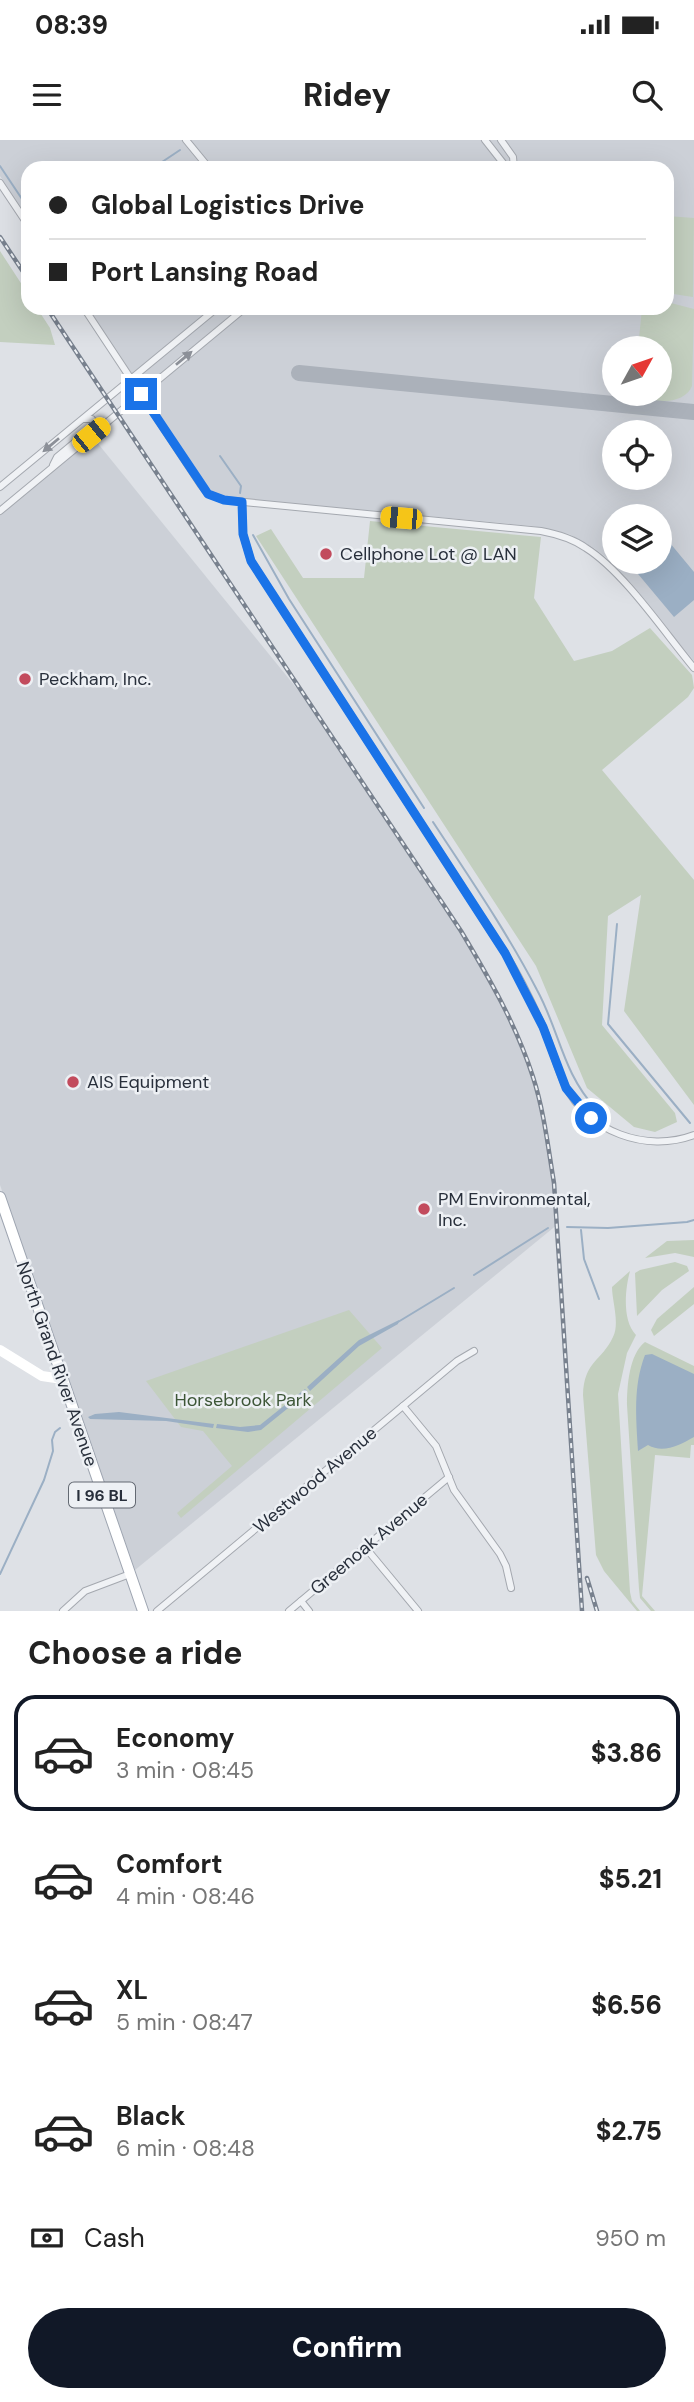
<!DOCTYPE html>
<meta charset="utf-8">
<style>
:root{--surface:#fff;--page:#f2f2f2;--text:#222;--muted:#767676;--line:#e0e0e0;--accent:#111827}
body{margin:0;font-family:"DM Sans",sans-serif;background:var(--page);color:var(--text);height:100vh;display:flex;flex-direction:column;font-size:26px;white-space:nowrap}
*{box-sizing:border-box;margin:0}
p{font-size:23px;color:var(--muted)}
.icon{flex:none;width:38px;height:38px;fill:none;stroke:currentColor;stroke-width:2;stroke-linecap:round;stroke-linejoin:round}
.map{position:relative;height:1471px;overflow:hidden}
.side{display:flex;flex-direction:column;background:var(--surface);flex:1}
.side>*{flex:none}
.guide{position:absolute;left:21px;top:21px;width:653px;height:154px;border-radius:21px;box-shadow:0 7px 28px #0002;display:grid;align-content:center;height:154px;padding:0 28px;background:var(--surface)}
.needle{width:46px;rotate:50deg}
.buttons{position:absolute;left:602px;top:196px;display:grid;gap:14px}
.buttons a{display:grid;place-items:center;width:70px;height:70px;border-radius:50%;background:var(--surface);box-shadow:0 7px 28px #0002;font-size:35px}
.end{position:absolute;width:32px;height:32px;margin:-16px;border:9px solid #1a73e8;background:#fff;box-shadow:0 0 0 4px #fff}
.from{border-radius:50%}
.car{position:absolute;width:21px;height:42px;margin:-21px -10px;border-radius:9px;box-shadow:0 0 5px 2px #0007;background:linear-gradient(#f5c518 24%,#345 0 40%,#f5c518 0 76%,#345 0 86%,#f5c518 0)}
.guide b{display:flex;align-items:center;gap:24px;height:66px;font-size:26px}
.guide b+b{border-top:2px solid var(--line)}
.guide i{width:18px;height:18px;background:var(--text)}
ul{padding:0;list-style:none}
li{display:flex;align-items:center;gap:21px;height:116px;margin:0 14px 10px;padding:0 14px;border:4px solid transparent;border-radius:21px}
li div{flex:1}
li b{display:block;font-size:26px}
li em{font-style:normal;font-weight:800}
li.active{border-color:var(--accent)}
li>.icon{width:63px;height:63px;stroke-width:1.5}
h2{padding:0 28px;font-size:32px;line-height:84px}
.pay{display:flex;align-items:center;gap:18px;height:77px;padding:0 28px;font-size:26px}
.pay p{margin-inline-start:auto}
.cta{display:flex;gap:14px;margin-top:auto;padding:14px 28px}
.cta a{flex:1;height:80px;border-radius:42px;background:var(--accent);color:#fff;font-size:28px;font-weight:800;line-height:80px;text-align:center}
.status{display:flex;justify-content:space-between;align-items:center;height:49px;padding:0 35px;background:var(--surface);direction:ltr}
.status svg{height:19px;fill:currentColor}
header{display:flex;justify-content:space-between;align-items:center;height:91px;padding:0 28px;background:var(--surface);font-size:32px;font-weight:800}
.map>svg:first-child{display:block}
</style>
<div class="status"><b>08:39</b><svg viewBox="0 0 49 12"><path d="M0 12V9h3v3zM5 12V6h3v6zM10 12V3h3v9zM15 12V0h3v12zM26 1h20v11H26zM47 4h2v5h-2z"/></svg></div>
<header><svg class="icon" aria-label="menu" viewBox="0 0 24 24"><path d="M4 6h16M4 12h16M4 18h16"/></svg>Ridey<svg class="icon" aria-label="search" viewBox="0 0 24 24"><circle cx="10" cy="10" r="6"/><path d="M15 15l6 6"/></svg></header>
<div class="map">
<svg width="694" height="1471" viewBox="0 0 694 1471">
<rect width="100%" height="100%" fill="#dee1e6"/>
<!-- built -->
<g fill="#ccd0d7" fill-rule="evenodd">
<path d="M0 0H694V521L611 421 594 408 569 394 533 386 269 361 222 356 214 353 202 340 88 168H667V28H28V78L0 36ZM614 208H660V254H614ZM614 292H660V338H614ZM614 376H660V422H614Z"/>
<path d="M91 295 307 561 461 791 500 857 521 904 533 939 550 1015 558 1084 135 1430 0 1045V366Z"/>
</g>
<!-- green -->
<g fill="#c3cfbf">
<path d="M667 76 694 78 693 157 667 153Z"/>
<path d="M0 111 28 154V168H37L50 188 55 205 0 202Z"/>
<path d="M667 162 694 169 692 246C685 264 654 265 639 254H660V208H638L642 169 667 168Z"/>
<path d="M370 381 541 397 534 458 574 521 612 511 650 488 692 535 694 548 688 557 602 630 694 740V965L624 871 641 755 608 776 602 885 675 973 677 982 655 992 634 987 587 948 536 826 256 396 271 389 303 438H364Z"/>
<path d="M694 1100V1117L675 1113 645 1118 667 1101Z"/>
<path d="M675 1122 687 1126 689 1131 662 1150 637 1176 635 1133 640 1130Z"/>
<path d="M630 1131C625 1149 622 1181 636 1195L627 1213 618 1254 630 1452 632 1461 640 1471H637L604 1431 596 1415 583 1255C584 1221 602 1221 613 1197 620 1183 612 1161 612 1147Z"/>
<path d="M694 1147V1164L654 1196 651 1190 657 1179Z"/>
<path d="M349 1170 382 1208 181 1378 177 1373 232 1326 203 1291 181 1287 146 1241Z"/>
<path d="M645 1202 694 1226V1305H691L690 1318 655 1315 642 1456 655 1471H651L640 1458 639 1449 627 1265C627 1247 629 1214 645 1202Z"/>
</g>
<!-- water -->
<g fill="#9bafc4">
<path d="M660 391 694 432V460L674 477 628 422H660Z"/>
<path d="M399 1180 398 1184 359 1206 310 1251 307 1247 359 1200Z"/>
<path d="M652 1214 694 1234V1297C680 1305 663 1314 648 1305L638 1311C636 1277 633 1246 645 1215Z"/>
<path d="M305 1249 308 1252 261 1290 248 1292 216 1288 217 1284 240 1287 260 1285Z"/>
<path d="M119 1272 214 1284 213 1288 166 1281 90 1279 88 1277 95 1274Z"/>
</g>
<g fill="none" stroke-linecap="round" stroke-linejoin="round">
<!-- stream -->
<g stroke="#9bafc4" stroke-width="2">
<path d="M0 26 28 68"/>
<path d="M153 28 180 10"/>
<path d="M220 316 241 346 240 353"/>
<path d="M253 395 289 459 424 668"/>
<path d="M433 682C469 737 507 792 537 850 560 892 562 932 596 969"/>
<path d="M617 784 608 884 690 983"/>
<path d="M567 1087 608 1088 687 1082 694 1080"/>
<path d="M581 1090 584 1119 599 1159"/>
<path d="M474 1135 548 1088"/>
<path d="M398 1182 454 1148"/>
<path d="M0 1434 44 1340 53 1311 52 1300 55 1292 60 1288"/>
</g>
<!-- taxiway -->
<path stroke="#abb1ba" stroke-width="16" d="M299 233 694 272"/>
<!-- street casing -->
<g stroke="#a4a8af" stroke-width="8">
<g id="street">
<path d="M186 0 209 28"/>
<path d="M485 0 507 28"/>
<path d="M501 0 513 17 514 28"/>
<path d="M0 43 28 85"/>
<path d="M84 168 201 345 208 354 224 360 541 391C557 394 572 398 586 408 624 432 664 492 694 528"/>
<path d="M53 325 57 317 92 288 94 284 92 279H84"/>
<path d="M0 347 217 168"/>
<path d="M242 362 243 394 251 421 505 813C519 836 531 860 542 885 551 904 556 926 565 945 588 992 646 1013 694 995"/>
<path d="M0 371 245 168"/>
<path d="M403 1266 436 1306 454 1350 500 1414 506 1426 511 1448"/>
<path d="M365 1407 418 1471"/>
<path d="M301 1461 309 1471"/>
<path d="M63 1471 85 1451 130 1434"/>
<path d="M157 1471 457 1221 474 1211"/>
<path d="M289 1471 449 1337"/>
</g>
</g>
<!-- primary casing -->
<g stroke="#9ea5b1" stroke-width="12">
<path id="primary" d="M0 1057 143 1471"/>
</g>
<!-- street -->
<use href="#street" stroke="#f0f2f5" stroke-width="6"/>
<!-- secondary -->
<path stroke="#fff" stroke-width="10" d="M0 1210 42 1236 62 1239"/>
<!-- primary -->
<use href="#primary" stroke="#fff" stroke-width="10"/>
<!-- rail casing -->
<g stroke="#78818e" stroke-width="4.5">
<g id="rail">
<path d="M0 97 28 139"/>
<path d="M47 168 461 791C489 838 516 884 533 937 544 971 548 1007 554 1043L582 1471"/>
<path d="M587 1438 597 1471"/>
</g>
</g>
<!-- rail -->
<use href="#rail" stroke="#edf0f4" stroke-width="2" stroke-dasharray="5" stroke-linecap="butt"/>
</g>
<!-- one-way arrows -->
<defs><path id="oneway-solid" d="M-6-.8H1V-3.2L6.5 0L1 3.2V.8H-6Z" transform="scale(1.75)"/></defs>
<g fill="#8c9098">
<use href="#oneway-solid" transform="translate(184 218) rotate(-40)"/>
<use href="#oneway-solid" transform="translate(51 305) rotate(140)"/>
</g>
<g fill="none" stroke-linecap="round" stroke-linejoin="round">
<!-- route -->
<path stroke="#1a73e8" stroke-width="9" d="M141 254 208 354 224 360 242 362 243 394 251 421 505 813 543 887 566 948 591 978"/>
</g>
<!-- markers -->
<g fill="#c24b5d" stroke="#edf0f4" stroke-width="2.5">
<circle cx="326" cy="414" r="7"/>
<circle cx="25" cy="539" r="7"/>
<circle cx="73" cy="942" r="7"/>
<circle cx="424" cy="1069" r="7"/>
</g>
<g text-anchor="middle" stroke-width="5" stroke-linejoin="round" paint-order="stroke">
<!-- shield labels -->
<rect fill="#edf0f4" stroke="#636972" stroke-width="2" x="69" y="1342.5" width="66" height="25" rx="5"/>
<g font-size="16" font-weight="bold" fill="#282f3b">
<text x="102" y="1361">I 96 BL</text>
</g>
<!-- poi labels -->
<g font-size="18" fill="#282f3b" stroke="#edf0f4" text-anchor="start">
<text x="340" y="420">Cellphone Lot @ LAN</text>
<text x="39" y="545">Peckham, Inc.</text>
<text x="87" y="948">AIS Equipment</text>
<text x="438" y="1065">PM Environmental,<tspan x="438" dy="21">Inc.</tspan></text>
</g>
<!-- street labels -->
<g font-size="18" fill="#282f3b" stroke="#edf0f4">
<text transform="translate(57 1224) rotate(71)" y="6">North Grand River Avenue</text>
<text transform="translate(315 1340) rotate(-40)" y="6">Westwood Avenue</text>
<text transform="translate(369 1404) rotate(-40)" y="6">Greenoak Avenue</text>
</g>
<!-- park labels -->
<g font-size="18" fill="#3d5637" stroke="#edf0f4">
<text x="243" y="1266">Horsebrook Park</text>
</g>
</g>
</svg>
<div class="buttons">
<a><svg class="needle" viewBox="-14 -14 28 28"><path d="M0-13l5 13h-10z" fill="#e53935"/><path d="M0 13l5-13h-10z" fill="#767676"/></svg></a>
<a><svg class="icon" aria-label="locate" viewBox="0 0 24 24"><circle cx="12" cy="12" r="6"/><path d="M12 2v4M12 18v4M2 12h4M18 12h4"/></svg></a>
<a><svg class="icon" aria-label="layers" viewBox="0 0 24 24"><path d="M12 4l9 5-9 5-9-5zM3 14l9 5 9-5"/></svg></a>
</div>
<i class="end from" style="left:591px;top:978px"></i>
<i class="end" style="left:141px;top:254px"></i>
<i class="car" style="left:91px;top:295px;rotate:51deg"></i>
<i class="car" style="left:401px;top:378px;rotate:275deg"></i>
<div class="guide">
<b><i class="from"></i>Global Logistics Drive</b>
<b><i></i>Port Lansing Road</b>
</div>
</div>
<section class="side">
<h2>Choose a ride</h2>
<ul>
<li class="active"><svg class="icon" aria-label="car" viewBox="0 0 24 24"><path d="M5 17H2v-5l4-1 3-4h7l3 4 3 1v5h-3M9 17h6M6 11h13"/><circle cx="7" cy="17" r="2"/><circle cx="17" cy="17" r="2"/></svg><div><b>Economy</b><p>3 min · 08:45</p></div><em>$3.86</em></li>
<li><svg class="icon" aria-label="car" viewBox="0 0 24 24"><path d="M5 17H2v-5l4-1 3-4h7l3 4 3 1v5h-3M9 17h6M6 11h13"/><circle cx="7" cy="17" r="2"/><circle cx="17" cy="17" r="2"/></svg><div><b>Comfort</b><p>4 min · 08:46</p></div><em>$5.21</em></li>
<li><svg class="icon" aria-label="car" viewBox="0 0 24 24"><path d="M5 17H2v-5l4-1 3-4h7l3 4 3 1v5h-3M9 17h6M6 11h13"/><circle cx="7" cy="17" r="2"/><circle cx="17" cy="17" r="2"/></svg><div><b>XL</b><p>5 min · 08:47</p></div><em>$6.56</em></li>
<li><svg class="icon" aria-label="car" viewBox="0 0 24 24"><path d="M5 17H2v-5l4-1 3-4h7l3 4 3 1v5h-3M9 17h6M6 11h13"/><circle cx="7" cy="17" r="2"/><circle cx="17" cy="17" r="2"/></svg><div><b>Black</b><p>6 min · 08:48</p></div><em>$2.75</em></li>
</ul>
<div class="pay"><svg class="icon" aria-label="cash" viewBox="0 0 24 24"><path d="M3 7h18v10H3z"/><circle cx="12" cy="12" r="2"/></svg>Cash<p>950 m</p></div>
<div class="cta"><a>Confirm</a></div>
</section>
